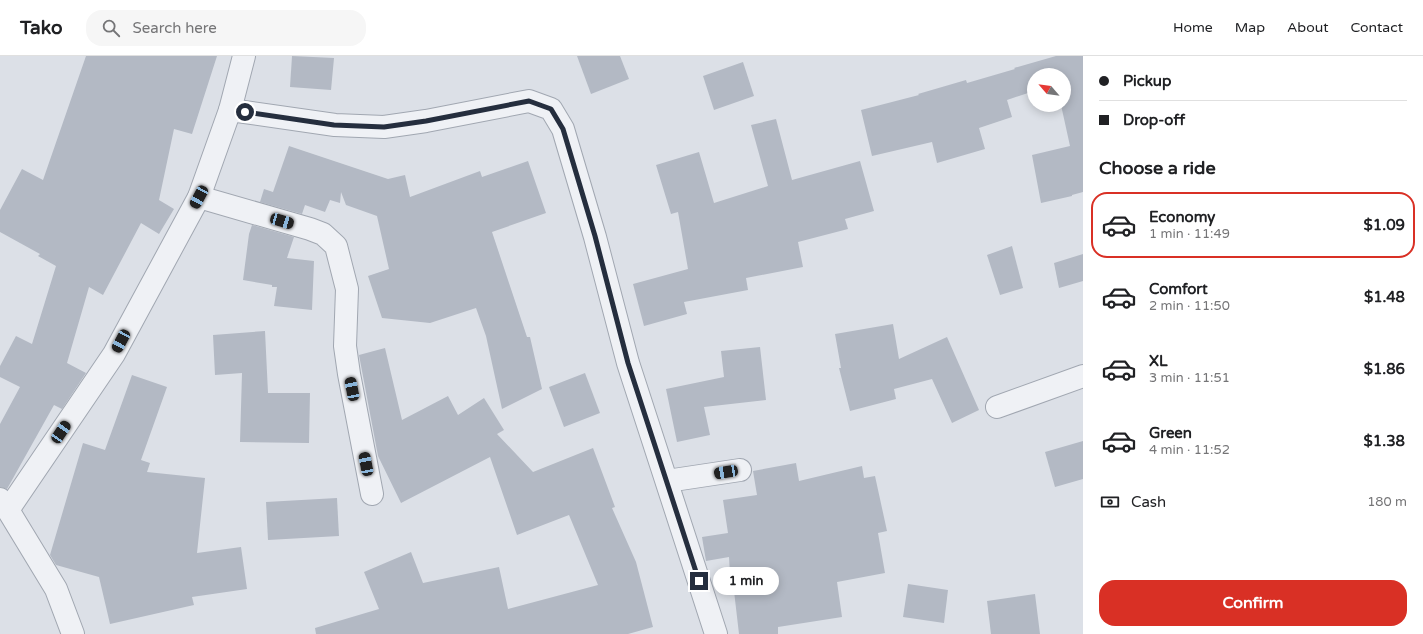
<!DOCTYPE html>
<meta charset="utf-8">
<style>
:root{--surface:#fff;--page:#f6f6f6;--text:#202124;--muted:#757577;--line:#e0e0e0;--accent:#d93025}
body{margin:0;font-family:"Varela Round",sans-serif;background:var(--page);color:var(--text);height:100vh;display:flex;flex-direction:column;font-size:15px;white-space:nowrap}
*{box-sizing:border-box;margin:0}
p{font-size:13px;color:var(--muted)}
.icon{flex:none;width:22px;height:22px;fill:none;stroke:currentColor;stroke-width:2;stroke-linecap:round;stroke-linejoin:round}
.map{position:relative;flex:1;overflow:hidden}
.details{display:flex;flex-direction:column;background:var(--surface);width:340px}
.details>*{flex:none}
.top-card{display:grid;align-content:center;height:88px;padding:0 16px;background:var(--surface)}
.needle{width:26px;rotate:298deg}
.buttons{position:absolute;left:1027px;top:12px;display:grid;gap:8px}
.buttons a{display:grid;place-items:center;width:44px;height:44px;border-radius:50%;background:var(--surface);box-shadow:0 2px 10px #0003;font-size:20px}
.end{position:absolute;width:18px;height:18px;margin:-9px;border:5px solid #252e3e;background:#fff;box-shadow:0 0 0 2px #fff}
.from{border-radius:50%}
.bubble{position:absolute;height:28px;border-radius:14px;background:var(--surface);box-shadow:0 2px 10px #0003;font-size:13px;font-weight:700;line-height:28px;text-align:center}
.car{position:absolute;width:12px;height:24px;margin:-12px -6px;border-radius:5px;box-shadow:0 0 3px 1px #0007;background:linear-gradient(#222 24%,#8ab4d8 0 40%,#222 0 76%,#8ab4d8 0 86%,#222 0)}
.top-card b{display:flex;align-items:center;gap:14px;height:38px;font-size:15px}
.top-card b+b{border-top:1px solid var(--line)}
.top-card i{width:10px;height:10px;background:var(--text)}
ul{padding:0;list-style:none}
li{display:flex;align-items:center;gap:12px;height:66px;margin:0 8px 6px;padding:0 8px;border:2px solid transparent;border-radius:16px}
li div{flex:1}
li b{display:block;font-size:15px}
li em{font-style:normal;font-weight:700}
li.current{border-color:var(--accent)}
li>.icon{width:36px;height:36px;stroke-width:1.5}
h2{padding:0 16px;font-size:18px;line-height:48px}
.pay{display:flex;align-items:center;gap:10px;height:44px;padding:0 16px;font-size:15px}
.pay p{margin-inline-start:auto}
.cta{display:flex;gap:8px;margin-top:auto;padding:8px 16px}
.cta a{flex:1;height:46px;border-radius:16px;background:var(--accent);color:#fff;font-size:16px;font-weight:700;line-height:46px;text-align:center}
header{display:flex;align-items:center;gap:24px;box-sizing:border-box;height:56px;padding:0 20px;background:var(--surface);border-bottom:1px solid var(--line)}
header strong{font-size:19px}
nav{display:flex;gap:22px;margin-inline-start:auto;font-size:14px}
.search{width:280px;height:36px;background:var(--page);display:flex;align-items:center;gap:10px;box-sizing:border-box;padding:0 14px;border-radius:16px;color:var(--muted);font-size:15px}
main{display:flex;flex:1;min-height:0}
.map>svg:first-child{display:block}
</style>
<header>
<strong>Tako</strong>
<div class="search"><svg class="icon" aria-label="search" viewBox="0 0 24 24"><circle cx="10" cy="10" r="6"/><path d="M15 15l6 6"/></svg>Search here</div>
<nav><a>Home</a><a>Map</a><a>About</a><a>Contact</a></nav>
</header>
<main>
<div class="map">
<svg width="1083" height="578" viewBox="0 0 1083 578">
<rect width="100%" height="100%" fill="#dce0e7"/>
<!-- building -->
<g fill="#b3b9c4">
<path d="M86 0H217L192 78 174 73 159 144 174 153 159 178 141 167 103 239 89 231 67 307 86 317 62 353 54 349 7 433 0 431V368L20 331 0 321V310L16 280 32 288 56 210 38 200 40 198 0 176V154L22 113 43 124Z"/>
<path d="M292 0 334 2 331 34 290 31Z"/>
<path d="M577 0H620L629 23 591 38Z"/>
<path d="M1056 0H1083V136L1072 139V140L1041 147 1032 99 1070 90 1061 49H1064V19H1034V35L1007 44 1012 61 979 72 985 93 937 107 932 86 872 100 861 54 919 39 918 38 966 24 967 27 1015 13 1014 12Z"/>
<path d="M743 6 754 40 714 54 703 20Z"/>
<path d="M776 63 792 124 860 105 874 155 845 163 848 173 798 186 803 211 746 222 748 234 684 246 687 258 644 270 633 228 688 213 678 156 671 158 656 109 699 96 714 147 768 130 751 69Z"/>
<path d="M289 90 388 123 405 119 410 141 480 115 482 121 528 105 546 157 492 176 527 281H530L542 333 502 353 486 280 476 252 430 267 382 262 368 220 389 213 377 160 346 149 341 136 340 147 330 144 325 156 305 149 302 158 260 146 264 133 273 136Z"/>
<path d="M252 169 294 181 287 202 314 205 312 254 274 250 277 231H272V229L243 224 249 178Z"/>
<path d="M1012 190 1023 232 1000 239 987 199Z"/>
<path d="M1083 198V225L1059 232 1054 207Z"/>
<path d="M893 268 899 303 947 281 979 354 952 367 932 323 894 333 896 343 850 355 839 312H841L835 278Z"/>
<path d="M265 275 268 337H310L309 387 240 386 242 317 215 319 213 279Z"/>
<path d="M760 291 766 344 704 351 710 379 677 386 666 333 724 321 721 295Z"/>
<path d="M385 292 402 364 448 340 458 359 484 342 504 374 497 378 533 416 593 392 615 451 612 452 636 506 653 571 628 578H316L315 572 379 553 364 516 411 496 423 527 499 511 508 553 598 529 569 459 517 479 490 401 401 447 378 400 359 299Z"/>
<path d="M585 317 600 357 564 371 549 331Z"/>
<path d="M132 319 167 331 141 404 150 407 147 416 205 422 197 497 241 491 247 533 192 541 194 549 110 568 99 521 56 509 50 499 83 387 105 394Z"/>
<path d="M1083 385V423L1055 431 1045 396Z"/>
<path d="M796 407 799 425 862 410 864 422 875 420 887 475 878 477 885 517 837 526 842 561 778 571V578H739L734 535H731L729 501 706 505 702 481 728 477 723 444 757 439 753 415Z"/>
<path d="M337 442 339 480 268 484 266 446Z"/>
<path d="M908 528 948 534 944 567 903 561Z"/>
<path d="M1035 538 1040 578H991L987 545Z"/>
</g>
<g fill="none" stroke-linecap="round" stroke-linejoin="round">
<!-- minor casing -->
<g stroke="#a1a7b1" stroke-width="24">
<g id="minor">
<path d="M230 54 335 69 384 71 426 65 529 45 551 53 563 73 595 181 628 307 716 578"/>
<path d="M199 141 310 173 323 178 336 190 347 233 345 290 349 318 372 438"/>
<path d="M997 351 1083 320"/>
<path d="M667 425 740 414"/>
<path d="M0 443 8 454 56 533 73 578"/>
<path d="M8 454 114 298 199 141 230 54 244 0"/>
</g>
</g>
<!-- minor -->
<use href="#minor" stroke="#eff1f5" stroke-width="22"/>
</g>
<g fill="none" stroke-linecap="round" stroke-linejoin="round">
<!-- route -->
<path stroke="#252e3e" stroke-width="5" d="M245 56 334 69 384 71 426 65 529 45 551 53 563 73 595 180 628 307 699 525"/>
</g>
</svg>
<div class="buttons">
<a><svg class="needle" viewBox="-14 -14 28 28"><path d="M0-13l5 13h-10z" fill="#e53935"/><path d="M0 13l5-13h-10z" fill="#757577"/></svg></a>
</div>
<i class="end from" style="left:245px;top:56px"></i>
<i class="end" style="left:699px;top:525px"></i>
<div class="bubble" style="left:713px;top:511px;width:66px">1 min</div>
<i class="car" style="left:199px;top:141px;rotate:208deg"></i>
<i class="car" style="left:282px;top:165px;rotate:106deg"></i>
<i class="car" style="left:121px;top:285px;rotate:208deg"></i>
<i class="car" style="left:352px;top:333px;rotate:349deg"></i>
<i class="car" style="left:61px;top:376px;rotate:34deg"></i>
<i class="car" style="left:366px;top:408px;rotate:349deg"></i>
<i class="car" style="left:726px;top:416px;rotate:261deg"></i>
</div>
<section class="details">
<div class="top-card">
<b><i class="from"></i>Pickup</b>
<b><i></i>Drop-off</b>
</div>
<h2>Choose a ride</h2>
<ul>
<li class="current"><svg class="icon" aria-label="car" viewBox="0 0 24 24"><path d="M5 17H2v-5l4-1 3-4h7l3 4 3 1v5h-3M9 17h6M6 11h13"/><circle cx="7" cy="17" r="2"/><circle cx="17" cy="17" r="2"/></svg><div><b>Economy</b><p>1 min · 11:49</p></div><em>$1.09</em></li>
<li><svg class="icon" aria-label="car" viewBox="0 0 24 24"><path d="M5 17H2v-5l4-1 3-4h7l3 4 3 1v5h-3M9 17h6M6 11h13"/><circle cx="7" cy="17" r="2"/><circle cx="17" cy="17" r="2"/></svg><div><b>Comfort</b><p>2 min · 11:50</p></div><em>$1.48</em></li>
<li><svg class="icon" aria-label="car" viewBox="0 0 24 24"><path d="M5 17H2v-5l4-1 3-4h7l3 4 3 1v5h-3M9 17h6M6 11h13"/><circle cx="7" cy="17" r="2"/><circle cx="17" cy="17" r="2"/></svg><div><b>XL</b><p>3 min · 11:51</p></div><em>$1.86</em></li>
<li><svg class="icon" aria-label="car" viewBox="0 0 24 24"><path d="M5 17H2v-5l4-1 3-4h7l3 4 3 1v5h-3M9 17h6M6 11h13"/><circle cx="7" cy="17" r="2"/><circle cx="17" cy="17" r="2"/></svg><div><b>Green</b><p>4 min · 11:52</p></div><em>$1.38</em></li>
</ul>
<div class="pay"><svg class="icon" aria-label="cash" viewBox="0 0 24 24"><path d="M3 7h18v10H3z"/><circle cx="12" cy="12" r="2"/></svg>Cash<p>180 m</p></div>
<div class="cta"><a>Confirm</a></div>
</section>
</main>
